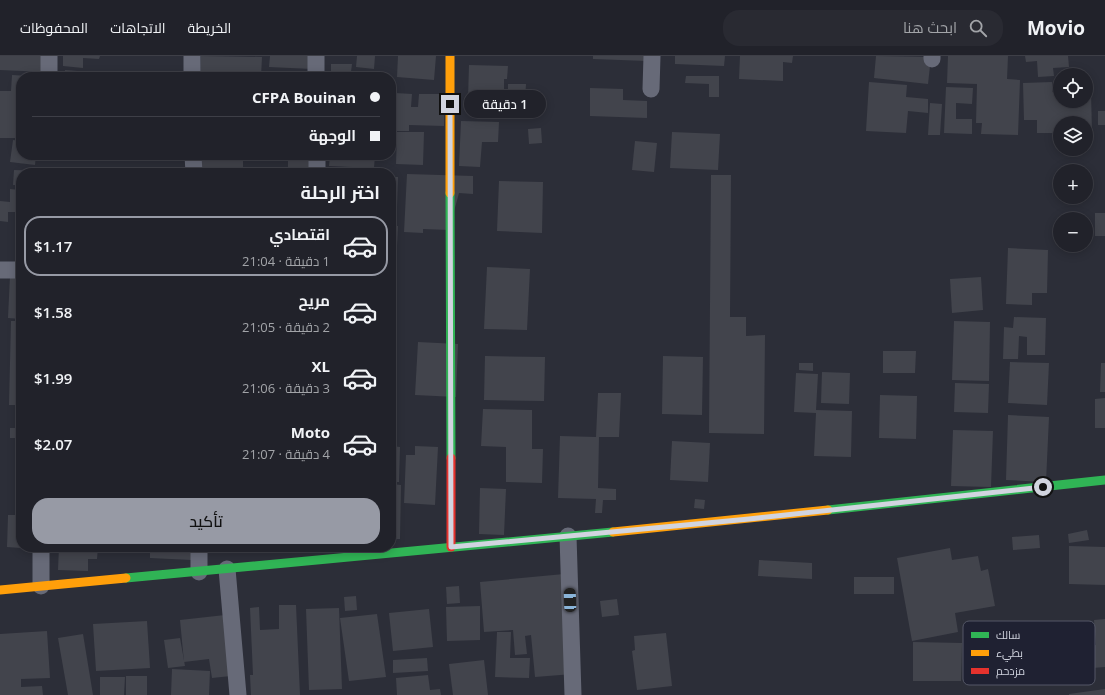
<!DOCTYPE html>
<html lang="ar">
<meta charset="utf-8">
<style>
:root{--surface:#21222a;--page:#292a32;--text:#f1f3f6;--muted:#a2a4a8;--line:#3e3f47;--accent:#979aa5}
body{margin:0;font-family:"Open Sans",Cairo,sans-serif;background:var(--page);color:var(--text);direction:rtl;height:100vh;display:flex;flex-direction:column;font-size:15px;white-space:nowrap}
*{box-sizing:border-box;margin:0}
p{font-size:13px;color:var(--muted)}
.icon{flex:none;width:22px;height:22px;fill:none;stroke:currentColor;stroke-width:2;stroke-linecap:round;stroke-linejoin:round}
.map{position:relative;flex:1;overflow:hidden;direction:ltr}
.drawer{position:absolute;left:16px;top:112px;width:380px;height:384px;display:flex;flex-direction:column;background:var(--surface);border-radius:16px;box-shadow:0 2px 10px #0003,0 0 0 1px var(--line);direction:rtl}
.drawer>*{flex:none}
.hud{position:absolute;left:16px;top:16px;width:380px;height:88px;border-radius:16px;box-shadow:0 2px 10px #0003,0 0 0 1px var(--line);direction:rtl;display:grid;align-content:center;height:88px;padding:0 16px;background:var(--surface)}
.fabs{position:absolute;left:1053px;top:12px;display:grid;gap:8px}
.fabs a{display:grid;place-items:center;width:40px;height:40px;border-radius:50%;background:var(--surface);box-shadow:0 2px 10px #0003,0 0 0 1px var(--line);font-size:20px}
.end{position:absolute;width:18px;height:18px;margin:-9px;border:5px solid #d1d4df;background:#111;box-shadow:0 0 0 2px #111}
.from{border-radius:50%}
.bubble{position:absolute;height:28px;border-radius:14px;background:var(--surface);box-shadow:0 2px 10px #0003,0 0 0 1px var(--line);font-size:13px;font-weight:600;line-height:28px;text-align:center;direction:rtl}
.car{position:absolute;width:12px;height:24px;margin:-12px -6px;border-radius:5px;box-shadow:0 0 3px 1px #0007;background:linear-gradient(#222 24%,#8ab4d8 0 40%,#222 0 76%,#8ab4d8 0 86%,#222 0)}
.hud b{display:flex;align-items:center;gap:14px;height:38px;font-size:15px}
.hud b+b{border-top:1px solid var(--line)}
.hud i{width:10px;height:10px;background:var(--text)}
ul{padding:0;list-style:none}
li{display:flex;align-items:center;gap:12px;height:60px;margin:0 8px 6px;padding:0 8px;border:2px solid transparent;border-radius:16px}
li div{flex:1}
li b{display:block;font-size:15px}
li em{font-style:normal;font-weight:600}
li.on{border-color:var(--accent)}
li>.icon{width:36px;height:36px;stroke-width:1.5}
h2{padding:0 16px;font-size:18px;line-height:48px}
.button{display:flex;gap:8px;margin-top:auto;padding:8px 16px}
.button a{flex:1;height:46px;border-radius:16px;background:var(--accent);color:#111;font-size:16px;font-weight:600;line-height:46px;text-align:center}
header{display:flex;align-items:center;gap:24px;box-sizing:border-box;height:56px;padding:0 20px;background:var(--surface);border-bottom:1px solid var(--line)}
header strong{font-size:19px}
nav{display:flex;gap:22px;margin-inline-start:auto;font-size:14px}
.search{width:280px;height:36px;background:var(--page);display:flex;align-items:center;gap:10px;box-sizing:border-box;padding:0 14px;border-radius:16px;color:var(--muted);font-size:15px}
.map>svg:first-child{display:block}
</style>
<header>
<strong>Movio</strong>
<div class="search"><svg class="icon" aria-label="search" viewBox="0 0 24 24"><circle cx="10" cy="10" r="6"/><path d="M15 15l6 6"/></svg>ابحث هنا</div>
<nav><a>الخريطة</a><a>الاتجاهات</a><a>المحفوظات</a></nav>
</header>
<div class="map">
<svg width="1105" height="639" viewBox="0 0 1105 639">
<rect width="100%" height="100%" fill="#2c2e38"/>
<!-- building -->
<g fill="#42444c">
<path d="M0 0H47L46 16 0 14Z"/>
<path d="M63 0H100L99 3 83 2V12L63 10Z"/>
<path d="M201 0 262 1 261 21H200Z"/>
<path d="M270 0H313L312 13 269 11Z"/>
<path d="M357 0H375L374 13 356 11Z"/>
<path d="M398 0H436L434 24 397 21Z"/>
<path d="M593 0H647V5L593 3Z"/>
<path d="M675 0H725L724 10 675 8Z"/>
<path d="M740 0H793L792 7 783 6V25L739 23Z"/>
<path d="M876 0 931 1 928 28 874 22Z"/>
<path d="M948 0H1008L1007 23 1020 24 1018 79 981 78 982 67H976L977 28 947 27Z"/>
<path d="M1025 0H1068L1069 11 1053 12 1054 20 1038 21 1037 5 1026 6Z"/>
<path d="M331 8H352L351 16H367V21H331Z"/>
<path d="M469 9 508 10 507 23H504V44L468 43Z"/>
<path d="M65 14 78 15V21H64Z"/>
<path d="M264 17 323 19V21H264Z"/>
<path d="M12 19 29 20 21 21V82H0V35H11Z"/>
<path d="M686 20H719V41H709V28L685 27Z"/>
<path d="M869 26 907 29 906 41 928 43V57L908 55 906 77 866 75Z"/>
<path d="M1052 26V36H1060V45H1086V36H1091L1092 76H1086V67H1060V77H1037V64H1024L1023 27Z"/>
<path d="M508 28H526L525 44 508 43Z"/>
<path d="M946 31 973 32 972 48 956 47V63H972V78L944 77Z"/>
<path d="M590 32 623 33V44L647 45V62L590 60Z"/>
<path d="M395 37 412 38 411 51H418L419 38H445L444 70 409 69V75H394Z"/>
<path d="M930 47 942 48 940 79H928Z"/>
<rect x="1098" y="55" width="7" height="14"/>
<path d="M461 65 499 66 498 86H482L480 111 459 110Z"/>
<path d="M541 72 542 87 529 88 528 73Z"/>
<path d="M397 76H424L423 109 396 108Z"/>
<path d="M672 76 720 78 718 114 670 112Z"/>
<path d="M13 84 21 85V99H36L35 109 10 106Z"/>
<path d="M635 85 657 87 654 116 632 114Z"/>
<path d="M288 99H315V112L288 111Z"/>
<path d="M330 99H375L374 112 329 110Z"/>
<path d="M202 100 243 102V115L201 113Z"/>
<path d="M14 114 42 115V117H21V129H13Z"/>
<path d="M407 118 473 120V138L459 137 449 174 423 173V177L404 176Z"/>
<path d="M711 119H731L730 261H746V280L765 279 764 378 709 377Z"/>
<path d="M391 121H398L397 151H391Z"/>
<path d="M499 125 543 126 542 177 497 175Z"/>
<path d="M10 133 21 134V156H8V166L0 165V145L10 146Z"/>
<rect x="1095" y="157" width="10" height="23"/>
<path d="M391 170H398L396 210H391Z"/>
<path d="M1008 192 1048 194 1047 237H1032V249L1006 248Z"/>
<path d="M487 211 530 213 527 274 484 273Z"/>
<path d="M391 217H393L392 259H391Z"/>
<path d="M10 220 21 221V263L8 262Z"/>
<path d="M981 221 983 254 952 257 950 223Z"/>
<path d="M1014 261 1046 262 1045 299H1027V281L1019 280 1018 303H1003L1004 271 1013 272Z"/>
<path d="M11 265H21V349H9Z"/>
<path d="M954 265 990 266 989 325 952 324Z"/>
<path d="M418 286 458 288 456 341 415 339Z"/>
<path d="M883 295H916L915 317H883Z"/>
<path d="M485 300 545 301 544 345 484 344Z"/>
<path d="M663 300 703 301 702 359 662 358Z"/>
<path d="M1010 306 1049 307 1047 349 1008 347Z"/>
<path d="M799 307H813V315L799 314Z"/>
<path d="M1101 307H1105V336H1100Z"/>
<path d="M822 316 850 317 849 348 821 347Z"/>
<path d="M796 317 818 318 816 354 852 355 851 401 814 400 816 357 794 356Z"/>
<path d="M955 327 989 328 988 357 954 356Z"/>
<path d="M598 337H621L619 381H599L598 432 616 433V444H603L602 457H595L596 443 558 442 560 380 596 381Z"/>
<path d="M880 339 917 340 916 383 879 382Z"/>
<path d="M1105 342V372H1095V343Z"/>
<path d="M483 353 532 354V393H543L542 427 506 426V391L481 390Z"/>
<path d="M1008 359 1049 361 1046 426 1006 424Z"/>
<rect x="10" y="372" width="11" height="10"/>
<path d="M953 374 993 375 991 431 951 430Z"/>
<path d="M672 385 710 387 708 426 670 424Z"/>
<rect x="16" y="388" width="5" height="22"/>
<path d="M391 390 400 391 399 426H391Z"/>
<path d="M415 390 438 391 435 449 404 447 406 399H415Z"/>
<path d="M391 428 401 429 400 483H391Z"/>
<path d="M480 432 506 433 504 479 479 478Z"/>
<path d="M695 443 705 444 704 453 694 452Z"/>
<path d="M8 459H21V492L7 491Z"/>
<path d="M1087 474 1089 484 1069 487 1068 478Z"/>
<path d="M1039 479 1040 492 1013 494 1012 481Z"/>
<path d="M1069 490 1105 491V529L1069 528Z"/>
<path d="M59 491H98L97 503H88V515L58 514Z"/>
<path d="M150 491H192V504L150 502Z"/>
<path d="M273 491H328L327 496 273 495Z"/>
<path d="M950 492 952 504 978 500 981 515 988 513 995 550 955 557 958 576 912 585 897 502Z"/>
<path d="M759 504 812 507V523L758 520Z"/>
<path d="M564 518 573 618 535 621 531 579 525 580 527 598 515 599 513 574 484 576 480 526Z"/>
<rect x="854" y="521" width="40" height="17"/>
<path d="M459 530 460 547 447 548 446 531Z"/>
<path d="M356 540 357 554 345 555 344 541Z"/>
<path d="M617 543 619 559 602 561 600 545Z"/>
<path d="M279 549H296L300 639H251L250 619H253L250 552 259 551 260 574 279 573Z"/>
<path d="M480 550V584L447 585 446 551Z"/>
<path d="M339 552 342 633 309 634 306 553Z"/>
<path d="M429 553 433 591 393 595 389 557Z"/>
<path d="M377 558 386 621 349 625 340 562Z"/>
<path d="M225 559 231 620 212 622 209 603 184 606 180 564Z"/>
<path d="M1105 563V611L1043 616 1039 571 1056 570 1057 592 1096 589 1094 564Z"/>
<path d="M147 565 150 612 96 615 93 568Z"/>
<path d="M47 575 50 622 21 623V631L42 630 43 639H0V578Z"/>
<path d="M497 576H511L510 602H530L529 622 495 621Z"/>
<path d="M666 577 672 630 637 634 632 595 635 594 634 580Z"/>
<path d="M83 578 93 639H68L58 582Z"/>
<path d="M180 582 185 610 168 612 164 584Z"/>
<path d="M913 586 962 587 961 625H913Z"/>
<path d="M427 602 428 615 393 617V604Z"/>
<path d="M484 604 488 639H453L449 608Z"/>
<path d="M172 613 210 615 209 639H171Z"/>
<path d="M428 619 430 634 440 633 441 639H397L396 622Z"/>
<rect x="126" y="620" width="21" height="19"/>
<path d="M100 621H125L124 639H100Z"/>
<path d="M1105 633V639H1069V638Z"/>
</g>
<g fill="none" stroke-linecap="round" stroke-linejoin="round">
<!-- street -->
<g stroke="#676a78" stroke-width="17">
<path d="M49 0V21"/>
<path d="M192 0V21"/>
<path d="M316 0V21"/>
<path d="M932 3V0"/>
<path d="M651 33 652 0"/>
<path d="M193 99 194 117"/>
<path d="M317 99V117"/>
<path d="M0 214H21"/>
<path d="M568 480 573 639"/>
<path d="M199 491V516"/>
<path d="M227 513 238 639"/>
<path d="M41 530V491"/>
</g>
<!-- fast -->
<g stroke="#30b455" stroke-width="9">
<path d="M450 137 451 402"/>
<path d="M828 454 1105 424"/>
<path d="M126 522 613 476"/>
</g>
<!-- slow -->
<g stroke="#ff9f0a" stroke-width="9">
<path d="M450 0V137"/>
<path d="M613 476 828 454"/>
<path d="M0 534 126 522"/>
</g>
<!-- jam -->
<path stroke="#e5322d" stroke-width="9" d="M451 402V491"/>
</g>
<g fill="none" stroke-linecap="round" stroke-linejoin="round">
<!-- route -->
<path stroke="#d1d4df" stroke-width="5" d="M450 48 451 491 749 463 1043 431"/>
</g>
<!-- legend -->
<rect x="963" y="565" width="132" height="64" rx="6" fill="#1f2132" stroke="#545766" stroke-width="1"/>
<rect x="971" y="576" width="18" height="6" fill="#30b455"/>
<rect x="971" y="594" width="18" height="6" fill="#ff9f0a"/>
<rect x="971" y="612" width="18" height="6" fill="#e5322d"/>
<g font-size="11" fill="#d1d4df">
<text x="996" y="583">سالك</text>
<text x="996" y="601">بطيء</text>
<text x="996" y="619">مزدحم</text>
</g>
</svg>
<div class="fabs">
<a><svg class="icon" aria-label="locate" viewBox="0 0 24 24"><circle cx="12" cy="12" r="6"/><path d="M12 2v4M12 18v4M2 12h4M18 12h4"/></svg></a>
<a><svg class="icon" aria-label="layers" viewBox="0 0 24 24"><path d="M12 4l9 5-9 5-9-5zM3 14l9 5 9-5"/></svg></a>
<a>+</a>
<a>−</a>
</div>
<i class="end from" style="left:1043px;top:431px"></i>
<i class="end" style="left:450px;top:48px"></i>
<div class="bubble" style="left:464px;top:34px;width:82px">1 دقيقة</div>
<i class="car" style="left:570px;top:544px;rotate:358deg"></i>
<div class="hud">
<b><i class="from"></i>CFPA Bouinan</b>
<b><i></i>الوجهة</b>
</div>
<section class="drawer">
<h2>اختر الرحلة</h2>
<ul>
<li class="on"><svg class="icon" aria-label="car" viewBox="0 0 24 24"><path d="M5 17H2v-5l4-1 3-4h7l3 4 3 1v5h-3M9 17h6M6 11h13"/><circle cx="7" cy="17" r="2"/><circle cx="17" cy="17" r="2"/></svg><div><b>اقتصادي</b><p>1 دقيقة · 21:04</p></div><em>$1.17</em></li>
<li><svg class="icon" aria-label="car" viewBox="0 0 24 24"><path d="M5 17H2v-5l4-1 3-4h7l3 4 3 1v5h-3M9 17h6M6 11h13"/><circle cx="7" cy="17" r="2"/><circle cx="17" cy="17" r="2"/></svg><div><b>مريح</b><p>2 دقيقة · 21:05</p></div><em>$1.58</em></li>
<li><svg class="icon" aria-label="car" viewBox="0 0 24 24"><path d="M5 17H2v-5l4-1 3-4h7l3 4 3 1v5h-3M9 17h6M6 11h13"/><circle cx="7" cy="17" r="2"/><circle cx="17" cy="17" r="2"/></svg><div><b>XL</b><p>3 دقيقة · 21:06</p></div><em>$1.99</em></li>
<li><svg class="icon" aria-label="car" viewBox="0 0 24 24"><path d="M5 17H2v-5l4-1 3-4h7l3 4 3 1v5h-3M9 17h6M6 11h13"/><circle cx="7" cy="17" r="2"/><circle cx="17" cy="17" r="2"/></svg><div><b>Moto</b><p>4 دقيقة · 21:07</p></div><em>$2.07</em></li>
</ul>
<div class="button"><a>تأكيد</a></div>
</section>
</div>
